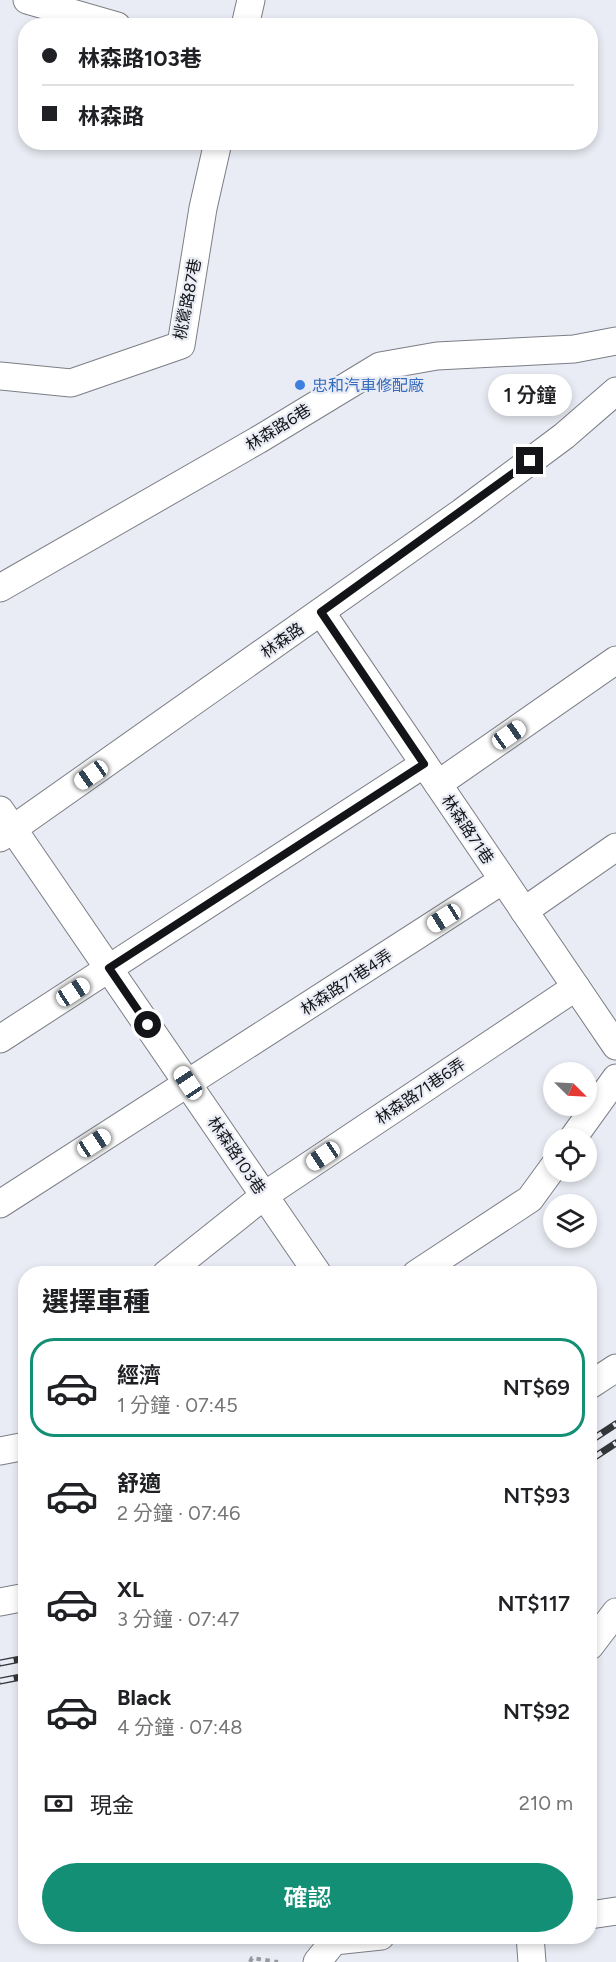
<!DOCTYPE html>
<html lang="zh-TW">
<meta charset="utf-8">
<style>
:root{--surface:#fff;--page:#f2f2f2;--text:#202124;--muted:#757577;--line:#e0e0e0;--accent:#128f75}
body{margin:0;font-family:Figtree,"Noto Sans TC",sans-serif;background:var(--page);color:var(--text);height:100vh;display:flex;flex-direction:column;font-size:22px;white-space:nowrap}
*{box-sizing:border-box;margin:0}
p{font-size:20px;color:var(--muted)}
.icon{flex:none;width:33px;height:33px;fill:none;stroke:currentColor;stroke-width:2;stroke-linecap:round;stroke-linejoin:round}
.map{position:relative;flex:1;overflow:hidden}
.panel{position:absolute;left:18px;top:1266px;width:579px;height:678px;display:flex;flex-direction:column;background:var(--surface);border-radius:24px;box-shadow:0 3px 9px #0003}
.panel>*{flex:none}
.guide{position:absolute;left:18px;top:18px;width:580px;height:132px;border-radius:24px;box-shadow:0 3px 9px #0003;display:grid;align-content:center;height:132px;padding:0 24px;background:var(--surface)}
.needle{width:39px;rotate:114deg}
.tools{position:absolute;left:543px;top:1062px;display:grid;gap:12px}
.tools a{display:grid;place-items:center;width:54px;height:54px;border-radius:50%;background:var(--surface);box-shadow:0 3px 9px #0003;font-size:30px}
.end{position:absolute;width:27px;height:27px;margin:-14px;border:8px solid #131417;background:#fff;box-shadow:0 0 0 3px #fff}
.from{border-radius:50%}
.bubble{position:absolute;height:42px;border-radius:21px;background:var(--surface);box-shadow:0 3px 9px #0003;font-size:20px;font-weight:600;line-height:42px;text-align:center}
.car{position:absolute;width:18px;height:36px;margin:-18px -9px;border-radius:8px;box-shadow:0 0 4px 2px #0007;background:linear-gradient(#fff 24%,#345 0 40%,#fff 0 76%,#345 0 86%,#fff 0)}
.guide b{display:flex;align-items:center;gap:21px;height:57px;font-size:22px}
.guide b+b{border-top:2px solid var(--line)}
.guide i{width:15px;height:15px;background:var(--text)}
ul{padding:0;list-style:none}
li{display:flex;align-items:center;gap:18px;height:99px;margin:0 12px 9px;padding:0 12px;border:3px solid transparent;border-radius:24px}
li div{flex:1}
li b{display:block;font-size:22px}
li em{font-style:normal;font-weight:600}
li.on{border-color:var(--accent)}
li>.icon{width:54px;height:54px;stroke-width:1.5}
h2{padding:0 24px;font-size:27px;line-height:72px}
.pay{display:flex;align-items:center;gap:15px;height:66px;padding:0 24px;font-size:22px}
.pay p{margin-inline-start:auto}
.button{display:flex;gap:12px;margin-top:auto;padding:12px 24px}
.button a{flex:1;height:69px;border-radius:36px;background:var(--accent);color:#fff;font-size:24px;font-weight:600;line-height:69px;text-align:center}
.map>svg:first-child{display:block}
</style>
<div class="map">
<svg width="616" height="1962" viewBox="0 0 616 1962">
<rect width="100%" height="100%" fill="#e9ecf4"/>
<g fill="none" stroke-linecap="round" stroke-linejoin="round">
<!-- minor casing -->
<g stroke="#7c7e86" stroke-width="29">
<g id="minor">
<path d="M27 0 117 26"/>
<path d="M245 26 251 0"/>
<path d="M0 376 71 383 181 345 203 208 218 142"/>
<path d="M0 588 258 440 380 366 437 356 574 349 616 341"/>
<path d="M321 612 616 1046"/>
<path d="M438 784 616 660"/>
<path d="M0 810 318 1274"/>
<path d="M0 838 462 512 564 436 616 391"/>
<path d="M524 911 616 847"/>
<path d="M0 1039 424 764"/>
<path d="M573 1138 616 1078"/>
<path d="M0 1204 503 880"/>
<path d="M166 1274 265 1195 576 987"/>
<path d="M416 1274 530 1199 554 1166"/>
<path d="M590 1385 616 1368"/>
<path d="M0 1451 26 1446"/>
<path d="M0 1602 26 1597"/>
<path d="M590 1646 616 1612"/>
<path d="M590 1915 616 1911"/>
<path d="M530 1936 532 1962"/>
<path d="M317 1962 334 1941 381 1936"/>
</g>
</g>
<!-- path -->
<path stroke="#9799a0" stroke-width="4" stroke-dasharray="4.5 4.5" stroke-linecap="butt" d="M250 1962 252 1958 278 1962"/>
<!-- minor -->
<use href="#minor" stroke="#fff" stroke-width="27"/>
<!-- rail casing -->
<g stroke="#343539" stroke-width="7">
<g id="rail">
<path d="M590 1441 616 1424"/>
<path d="M590 1460 616 1443"/>
<path d="M0 1663 26 1658"/>
<path d="M0 1681 26 1676"/>
</g>
</g>
<!-- rail -->
<use href="#rail" stroke="#e9ecf4" stroke-width="4.5" stroke-dasharray="14" stroke-linecap="butt"/>
</g>
<g fill="none" stroke-linecap="round" stroke-linejoin="round">
<!-- route -->
<path stroke="#131417" stroke-width="8" d="M148 1025 109 968 424 764 321 612 530 461"/>
</g>
<!-- markers -->
<circle fill="#3f7fe0" stroke="#e9ecf4" stroke-width="2" cx="300" cy="385" r="6"/>
<g text-anchor="middle" stroke-width="4.5" stroke-linejoin="round" paint-order="stroke">
<!-- street labels -->
<g font-size="16" fill="#131417" stroke="#e9ecf4">
<text transform="translate(187 299) rotate(-79)" y="6">桃鶯路87巷</text>
<text transform="translate(278 427) rotate(-32)" y="6">林森路6巷</text>
<text transform="translate(282 640) rotate(-35)" y="6">林森路</text>
<text transform="translate(468 829) rotate(56)" y="6">林森路71巷</text>
<text transform="translate(346 982) rotate(-33)" y="6">林森路71巷4弄</text>
<text transform="translate(420 1091) rotate(-34)" y="6">林森路71巷6弄</text>
<text transform="translate(237 1155) rotate(56)" y="6">林森路103巷</text>
</g>
<!-- shop labels -->
<g font-size="16" fill="#366cbe" stroke="#e9ecf4" text-anchor="start">
<text x="312" y="391">忠和汽車修配廠</text>
</g>
</g>
</svg>
<div class="tools">
<a><svg class="needle" viewBox="-14 -14 28 28"><path d="M0-13l5 13h-10z" fill="#e53935"/><path d="M0 13l5-13h-10z" fill="#757577"/></svg></a>
<a><svg class="icon" aria-label="locate" viewBox="0 0 24 24"><circle cx="12" cy="12" r="6"/><path d="M12 2v4M12 18v4M2 12h4M18 12h4"/></svg></a>
<a><svg class="icon" aria-label="layers" viewBox="0 0 24 24"><path d="M12 4l9 5-9 5-9-5zM3 14l9 5 9-5"/></svg></a>
</div>
<i class="end from" style="left:148px;top:1025px"></i>
<i class="end" style="left:530px;top:461px"></i>
<div class="bubble" style="left:488px;top:374px;width:84px">1 分鐘</div>
<i class="car" style="left:509px;top:735px;rotate:55deg"></i>
<i class="car" style="left:91px;top:775px;rotate:235deg"></i>
<i class="car" style="left:444px;top:918px;rotate:238deg"></i>
<i class="car" style="left:73px;top:992px;rotate:57deg"></i>
<i class="car" style="left:188px;top:1083px;rotate:326deg"></i>
<i class="car" style="left:94px;top:1143px;rotate:57deg"></i>
<i class="car" style="left:323px;top:1156px;rotate:236deg"></i>
<div class="guide">
<b><i class="from"></i>林森路103巷</b>
<b><i></i>林森路</b>
</div>
<section class="panel">
<h2>選擇車種</h2>
<ul>
<li class="on"><svg class="icon" aria-label="car" viewBox="0 0 24 24"><path d="M5 17H2v-5l4-1 3-4h7l3 4 3 1v5h-3M9 17h6M6 11h13"/><circle cx="7" cy="17" r="2"/><circle cx="17" cy="17" r="2"/></svg><div><b>經濟</b><p>1 分鐘 · 07:45</p></div><em>NT$69</em></li>
<li><svg class="icon" aria-label="car" viewBox="0 0 24 24"><path d="M5 17H2v-5l4-1 3-4h7l3 4 3 1v5h-3M9 17h6M6 11h13"/><circle cx="7" cy="17" r="2"/><circle cx="17" cy="17" r="2"/></svg><div><b>舒適</b><p>2 分鐘 · 07:46</p></div><em>NT$93</em></li>
<li><svg class="icon" aria-label="car" viewBox="0 0 24 24"><path d="M5 17H2v-5l4-1 3-4h7l3 4 3 1v5h-3M9 17h6M6 11h13"/><circle cx="7" cy="17" r="2"/><circle cx="17" cy="17" r="2"/></svg><div><b>XL</b><p>3 分鐘 · 07:47</p></div><em>NT$117</em></li>
<li><svg class="icon" aria-label="car" viewBox="0 0 24 24"><path d="M5 17H2v-5l4-1 3-4h7l3 4 3 1v5h-3M9 17h6M6 11h13"/><circle cx="7" cy="17" r="2"/><circle cx="17" cy="17" r="2"/></svg><div><b>Black</b><p>4 分鐘 · 07:48</p></div><em>NT$92</em></li>
</ul>
<div class="pay"><svg class="icon" aria-label="cash" viewBox="0 0 24 24"><path d="M3 7h18v10H3z"/><circle cx="12" cy="12" r="2"/></svg>現金<p>210 m</p></div>
<div class="button"><a>確認</a></div>
</section>
</div>
